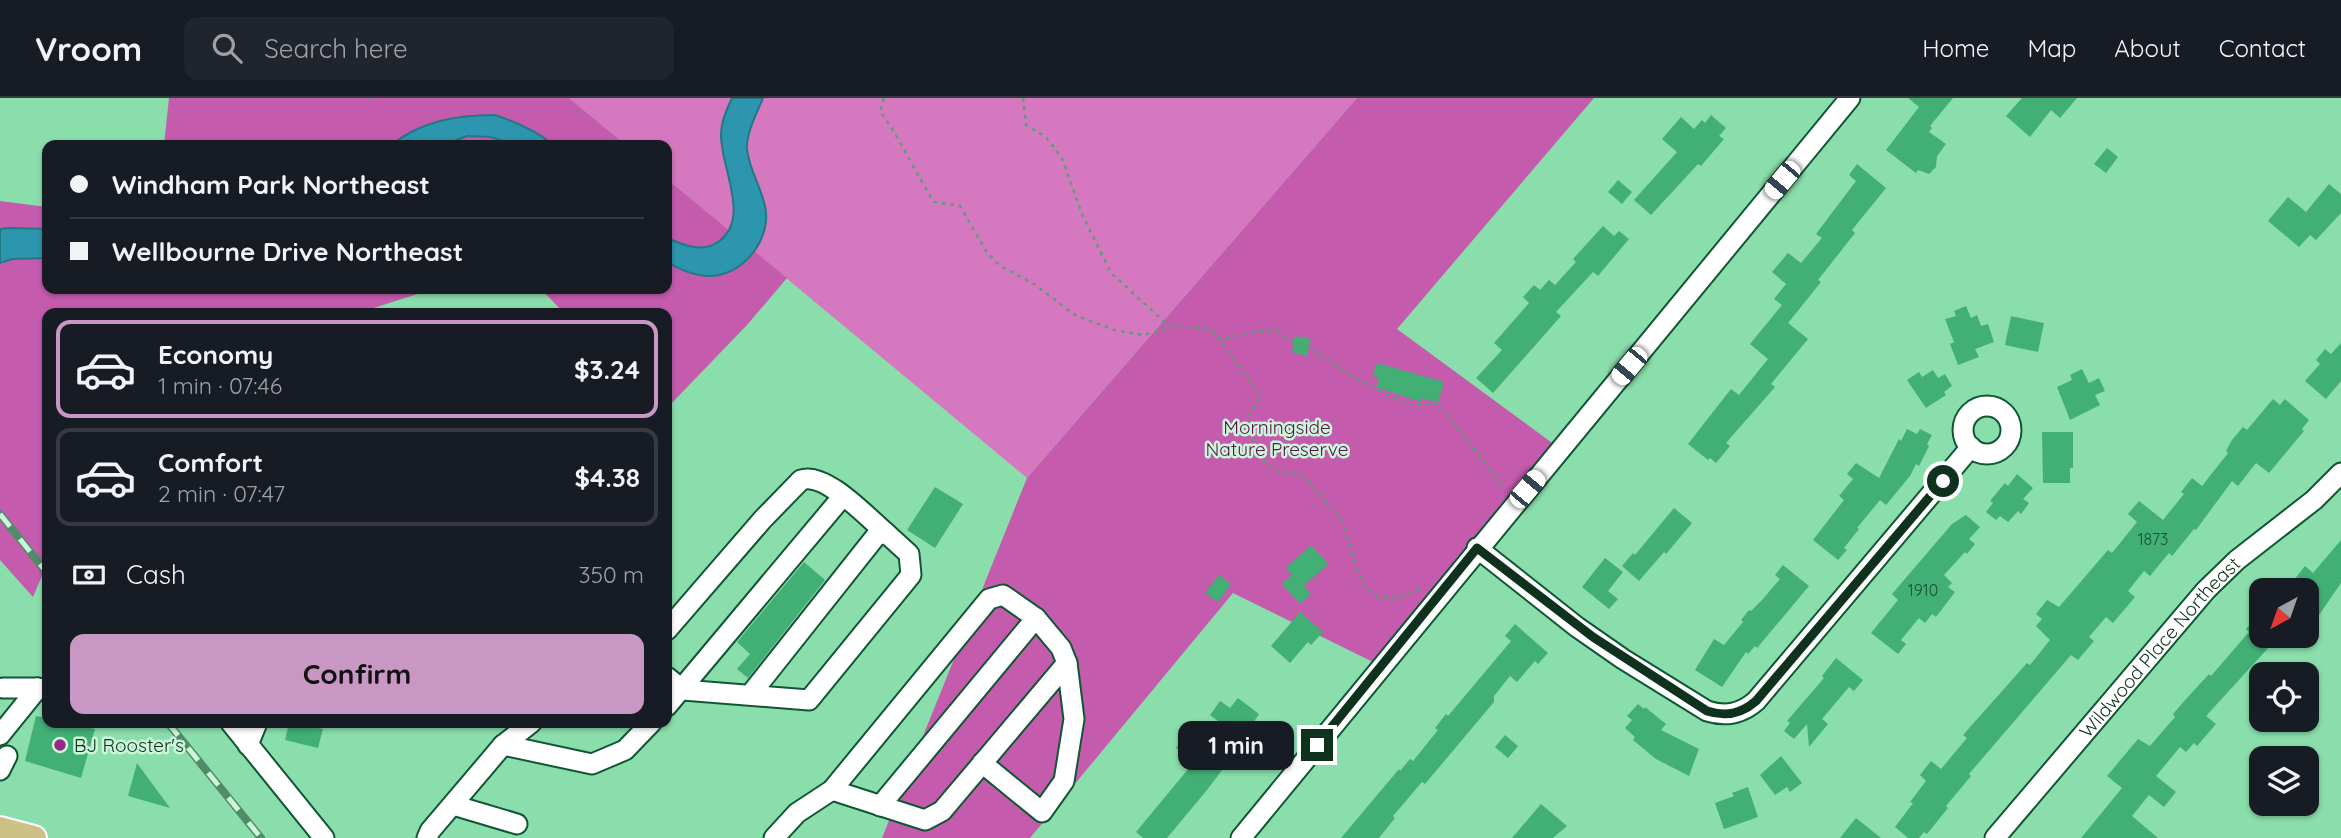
<!DOCTYPE html>
<meta charset="utf-8">
<style>
:root{--surface:#171b24;--page:#20242c;--text:#f1f3f6;--muted:#9ea1a6;--line:#363941;--accent:#c997c3}
body{margin:0;font-family:Quicksand,sans-serif;background:var(--page);color:var(--text);height:100vh;display:flex;flex-direction:column;font-size:26px;white-space:nowrap}
*{box-sizing:border-box;margin:0}
p{font-size:23px;color:var(--muted)}
.icon{flex:none;width:38px;height:38px;fill:none;stroke:currentColor;stroke-width:2;stroke-linecap:round;stroke-linejoin:round}
.map{position:relative;flex:1;overflow:hidden}
.panel{position:absolute;left:42px;top:210px;width:630px;height:420px;display:flex;flex-direction:column;background:var(--surface);border-radius:14px;box-shadow:0 2px 5px #0004}
.panel>*{flex:none}
.banner{position:absolute;left:42px;top:42px;width:630px;height:154px;border-radius:14px;box-shadow:0 2px 5px #0004;display:grid;align-content:center;height:154px;padding:0 28px;background:var(--surface)}
.needle{width:46px;rotate:220deg}
.buttons{position:absolute;left:2249px;top:480px;display:grid;gap:14px}
.buttons a{display:grid;place-items:center;width:70px;height:70px;border-radius:14px;background:var(--surface);box-shadow:0 2px 5px #0004;font-size:35px}
.end{position:absolute;width:32px;height:32px;margin:-16px;border:9px solid #0e321e;background:#fff;box-shadow:0 0 0 4px #fff}
.from{border-radius:50%}
.bubble{position:absolute;height:49px;border-radius:14px;background:var(--surface);box-shadow:0 2px 5px #0004;font-size:23px;font-weight:800;line-height:49px;text-align:center}
.car{position:absolute;width:21px;height:42px;margin:-21px -10px;border-radius:9px;box-shadow:0 0 5px 2px #0007;background:linear-gradient(#fff 24%,#345 0 40%,#fff 0 76%,#345 0 86%,#fff 0)}
.banner b{display:flex;align-items:center;gap:24px;height:66px;font-size:26px}
.banner b+b{border-top:2px solid var(--line)}
.banner i{width:18px;height:18px;background:var(--text)}
ul{padding:12px 0 0;list-style:none}
li{display:flex;align-items:center;gap:21px;height:98px;margin:0 14px 10px;padding:0 14px;border:4px solid var(--line);border-radius:14px}
li div{flex:1}
li b{display:block;font-size:26px}
li em{font-style:normal;font-weight:800}
li.selected{border-color:var(--accent)}
li>.icon{width:63px;height:63px;stroke-width:1.5}
.pay{display:flex;align-items:center;gap:18px;height:77px;padding:0 28px;font-size:26px}
.pay p{margin-inline-start:auto}
.button{display:flex;gap:14px;margin-top:auto;padding:14px 28px}
.button a{flex:1;height:80px;border-radius:14px;background:var(--accent);color:#111;font-size:28px;font-weight:800;line-height:80px;text-align:center}
header{display:flex;align-items:center;gap:42px;box-sizing:border-box;height:98px;padding:0 35px;background:var(--surface);border-bottom:2px solid var(--line)}
header strong{font-size:33px}
nav{display:flex;gap:38px;margin-inline-start:auto;font-size:24px}
.search{width:490px;height:63px;background:var(--page);display:flex;align-items:center;gap:18px;box-sizing:border-box;padding:0 24px;border-radius:14px;color:var(--muted);font-size:26px}
.map>svg:first-child{display:block}
</style>
<header>
<strong>Vroom</strong>
<div class="search"><svg class="icon" aria-label="search" viewBox="0 0 24 24"><circle cx="10" cy="10" r="6"/><path d="M15 15l6 6"/></svg>Search here</div>
<nav><a>Home</a><a>Map</a><a>About</a><a>Contact</a></nav>
</header>
<div class="map">
<svg width="2341" height="740" viewBox="0 0 2341 740">
<rect width="100%" height="100%" fill="#8adeab"/>
<!-- green -->
<path fill="#d678bf" d="M569 0H1357L1027 380 667 81V47H626Z"/>
<!-- forest -->
<g fill="#c45bad">
<path d="M169 0H569L626 47H164Z"/>
<path d="M1357 0H1594L1397 231 1559 350 1379 567 1233 495 1030 740H882L1027 380Z"/>
<path d="M667 81 787 180 747 227 667 310V215H564L541 191H667Z"/>
<path d="M0 103 47 109V191H433L358 215H47V466L33 499 0 462Z"/>
</g>
<!-- water -->
<g fill="#2c96af" stroke="#237884" stroke-width="2">
<path d="M732 0H763C757 15 746 35 747 51 749 73 764 93 766 114 769 145 740 180 707 178 692 177 680 172 667 164V140C683 147 702 155 718 144 752 121 720 69 721 36 721 25 727 10 732 0Z"/>
<path d="M495 17C516 24 537 33 553 47H516L490 39 467 38 444 47H391C422 23 456 17 495 17Z"/>
<path d="M9 130 47 131V160L12 161 0 165V131Z"/>
</g>
<!-- building -->
<g fill="#42af75">
<path d="M1908 0H1953L1930 28 1932 30 1929 34 1946 46 1937 58 1936 69 1929 76 1918 72 1916 75 1886 52 1919 9Z"/>
<path d="M2022 0H2077L2060 20 2051 12 2030 39 2006 18Z"/>
<path d="M1711 17 1726 30 1719 38 1724 41 1701 68 1698 66 1651 117 1634 102 1677 54 1662 41 1681 19 1694 31 1702 22 1705 25Z"/>
<path d="M2107 50 2118 59 2106 75 2094 66Z"/>
<path d="M1857 66 1886 90 1852 132 1855 135 1818 182 1821 184 1788 225 1808 241 1771 286 1775 289 1726 345 1730 348 1716 365 1710 360 1708 362 1688 346 1731 291 1739 297 1768 261 1750 246 1782 207 1774 201 1786 186 1772 174 1788 155 1801 165 1822 140 1816 136 1856 83 1849 77Z"/>
<path d="M1618 82 1632 94 1622 106 1608 94Z"/>
<path d="M2329 86 2341 96V115L2316 142 2310 137 2299 149 2268 123 2288 99 2306 114Z"/>
<path d="M1603 128 1614 138 1619 133 1629 141 1598 178 1593 174 1556 214 1561 218 1493 295 1476 280 1502 252 1494 245 1529 205 1523 199 1534 187 1540 192 1549 182 1555 187 1576 164 1573 161Z"/>
<path d="M1966 208 1971 220 1977 217 1981 228 1988 226 1994 244 1975 251 1979 259 1958 267 1950 246 1954 244 1945 221 1956 218 1954 213Z"/>
<path d="M2011 218 2044 225 2038 254 2005 247Z"/>
<path d="M1295 238 1311 241 1307 258 1292 254Z"/>
<path d="M2341 245V283L2326 301 2305 283 2320 266 2316 262 2325 251 2331 256Z"/>
<path d="M1377 265 1444 284 1438 305 1422 300 1421 304 1376 289 1379 280 1373 278Z"/>
<path d="M2082 271 2089 285 2099 280 2105 293 2095 297 2100 307 2070 322 2057 289 2072 282 2070 277Z"/>
<path d="M1933 272 1938 280 1945 276 1952 288 1944 294 1946 297 1926 310 1907 282 1919 274 1922 279Z"/>
<path d="M2273 301 2280 307 2285 301 2309 322 2302 331 2304 333 2269 375 2256 365 2238 388 2232 383 2196 432 2194 431 2172 458 2169 455 2150 478 2144 473 2128 493 2135 499 2113 525 2106 519 2089 539 2094 543 2078 562 2071 557 1969 676 1971 678 1946 708 1948 710 1927 736 1924 734 1919 740H1908L1895 729 1913 705 1910 704 1926 683 1920 677 1931 663 1941 671 1967 640 1963 637 2027 565 2030 567 2050 542 2036 528 2042 521 2036 516 2047 502 2059 509 2108 452 2112 455 2137 424 2128 416 2139 403 2163 422 2184 396 2181 394 2192 380 2202 388 2228 355 2226 353 2232 342 2243 329 2247 332Z"/>
<path d="M1907 331 1917 336 1920 331 1932 337 1927 346 1929 348 1919 368 1916 366 1910 378 1886 407 1880 402 1857 430 1859 431 1844 450 1847 452 1838 462 1813 442 1844 402 1839 398 1853 381 1847 376 1856 365 1879 380 1899 341 1901 343Z"/>
<path d="M2042 334H2073V370H2070V385H2043Z"/>
<path d="M2017 376 2033 390 2023 401 2029 405 2021 416 2018 413 2008 424 2000 418 1996 422 1986 414 1993 405 1990 403 2005 385 2008 388Z"/>
<path d="M935 389 963 406 935 450 907 432Z"/>
<path d="M1674 410 1692 425 1666 456 1664 454 1639 483 1622 468 1633 455 1635 457Z"/>
<path d="M1966 417 1980 429 1969 441 1975 446 1967 456 1965 454 1944 477 1952 485 1948 489 1955 494 1936 519 1932 516 1925 525 1919 520 1901 542 1906 546 1898 556 1871 535 1898 502 1892 496 1952 426Z"/>
<path d="M2341 442V485L2317 520 2306 512V492H2286L2305 468 2313 475Z"/>
<path d="M1311 447 1328 466 1304 488 1311 496 1300 506 1282 486 1292 477 1286 470Z"/>
<path d="M1605 460 1623 474 1608 493 1618 501 1609 511 1582 489Z"/>
<path d="M804 464 825 482 748 580 737 571 750 556 737 544Z"/>
<path d="M1783 467 1809 488 1757 550 1755 548 1748 556 1746 554 1722 589 1695 572 1714 541 1724 547 1743 524 1741 522 1749 512 1751 513 1762 502 1780 481 1775 477Z"/>
<path d="M1219 477 1231 486 1218 504 1205 495Z"/>
<path d="M1300 514 1323 534 1311 547 1308 544 1290 565 1271 548Z"/>
<path d="M2261 514V537H2280L2206 618 2216 626 2197 648 2194 645 2186 654 2180 649 2156 678 2176 694 2164 709 2149 697 2132 718 2158 740H2081L2122 690 2107 678 2138 641 2150 648 2175 619 2173 616 2186 601 2209 576 2211 578 2249 534 2246 531Z"/>
<path d="M1515 526 1548 555 1538 566 1535 563 1517 584 1510 578 1494 598V604L1425 686 1422 684 1393 718 1395 720 1379 740H1341L1399 671 1400 673 1410 661 1413 663 1438 632 1435 630 1446 616 1448 618 1511 543 1505 538Z"/>
<path d="M1836 560 1863 582 1854 593 1849 589 1822 621 1828 626 1809 649 1807 626 1794 641 1784 633 1790 625 1787 623 1824 580 1822 578Z"/>
<path d="M1238 600 1259 616 1253 625 1257 628 1252 634 1260 639 1252 649 1244 643 1207 692 1167 740H1143L1136 734 1194 664 1176 650 1186 636 1204 651 1223 627 1210 617 1220 603 1230 610Z"/>
<path d="M1638 606 1644 611 1645 609 1666 626 1661 632 1699 651 1689 678 1656 661 1633 642 1635 639 1625 630 1632 622 1627 618Z"/>
<path d="M36 618 47 620V625H68L95 631 81 680 25 663Z"/>
<path d="M289 625H300L323 631 318 650 285 642Z"/>
<path d="M1505 637 1518 648 1508 660 1495 649Z"/>
<path d="M1781 658 1802 685 1790 694 1787 689 1775 697 1760 677Z"/>
<path d="M137 665 170 710 128 698Z"/>
<path d="M1748 689 1758 719 1724 731 1715 705 1734 698 1732 695Z"/>
<path d="M1541 706 1567 728 1553 740H1512Z"/>
<path d="M1856 720 1881 740H1840Z"/>
</g>
<g fill="none" stroke-linecap="round" stroke-linejoin="round">
<!-- minor casing -->
<g stroke="#115634" stroke-width="23">
<g id="minor">
<circle cx="1987" cy="332" r="24"/>
<path d="M1477 450 1577 529 1623 561 1707 613C1726 619 1741 616 1756 603L1971 349"/>
<path d="M667 532 763 421 801 382C825 373 868 420 886 435"/>
<path d="M667 579 683 592 809 602 911 477 909 456 886 435 876 438 750 597"/>
<path d="M3 590H38"/>
<path d="M667 608 843 398"/>
<path d="M231 625 324 740"/>
<path d="M0 637 38 590"/>
<path d="M248 647 257 625"/>
<path d="M503 647 592 666 625 652 651 625"/>
<path d="M0 672 7 658"/>
<path d="M832 692 925 722 942 713 1067 565"/>
<path d="M453 707 517 726"/>
<path d="M880 708 1036 520"/>
<path d="M427 740 430 733 503 647 531 625"/>
<path d="M774 740 797 715 832 692 989 501 1003 497 1036 520 1061 550 1067 565 1074 621 1064 683 1042 714 982 665"/>
<path d="M1241 740 1850 0"/>
<path id="s1" d="M1995 740 2206 492 2237 462 2314 402 2341 375"/>
</g>
</g>
<!-- major casing -->
<g stroke="#fff" stroke-width="28">
<path id="major" d="M0 731 34 740"/>
</g>
<!-- path -->
<g stroke="#5c9e77" stroke-width="2.5" stroke-dasharray="3.5 5" stroke-linecap="butt">
<path d="M884 0 880 13C901 42 915 74 934 104L960 108 986 153 999 167 1034 186 1075 217 1114 232 1143 237 1178 227 1212 232 1261 298 1247 321C1252 341 1257 365 1279 373 1286 376 1294 374 1301 377 1306 380 1337 415 1341 421 1351 440 1354 483 1372 495 1388 506 1409 496 1424 489"/>
<path d="M1023 0 1026 27 1046 39 1062 60 1082 116 1111 175 1169 228"/>
<path d="M370 1 372 0"/>
<path d="M1218 241 1275 231 1294 245 1309 250 1355 280 1406 306 1440 307 1503 389V392"/>
</g>
<!-- minor -->
<use href="#minor" stroke="#fff" stroke-width="19"/>
<!-- major -->
<use href="#major" stroke="#cec188" stroke-width="24"/>
<!-- rail casing -->
<g stroke="#4f8d68" stroke-width="8">
<g id="rail">
<path d="M0 416 47 475"/>
<path d="M168 625 261 740"/>
</g>
</g>
<!-- rail -->
<use href="#rail" stroke="#ccf5da" stroke-width="5" stroke-dasharray="16" stroke-linecap="butt"/>
</g>
<g fill="none" stroke-linecap="round" stroke-linejoin="round">
<!-- route -->
<path stroke="#0e321e" stroke-width="9" d="M1317 647 1477 450 1593 539 1707 613C1726 619 1741 616 1756 603L1943 383"/>
</g>
<!-- markers -->
<circle fill="#992784" stroke="#ccf5da" stroke-width="2.5" cx="60" cy="647" r="7"/>
<g text-anchor="middle" stroke-width="5" stroke-linejoin="round" paint-order="stroke">
<!-- number labels -->
<g font-size="16" fill="#1b5134">
<text x="2153" y="447">1873</text>
<text x="1923" y="498">1910</text>
</g>
<!-- park labels -->
<g font-size="19" fill="#57144a" stroke="#ccf5da">
<text x="1277" y="336">Morningside<tspan x="1277" dy="22">Nature Preserve</tspan></text>
</g>
<!-- street labels -->
<g font-size="19" fill="#0e321e" stroke="#ccf5da">
<text dy="7" stroke="none"><textPath href="#s1" startOffset="252">Wildwood Place Northeast</textPath></text>
</g>
<!-- poi labels -->
<g font-size="19" fill="#0e321e" stroke="#ccf5da" text-anchor="start">
<text x="74" y="654">BJ Rooster's</text>
</g>
</g>
</svg>
<div class="buttons">
<a><svg class="needle" viewBox="-14 -14 28 28"><path d="M0-13l5 13h-10z" fill="#e53935"/><path d="M0 13l5-13h-10z" fill="#9ea1a6"/></svg></a>
<a><svg class="icon" aria-label="locate" viewBox="0 0 24 24"><circle cx="12" cy="12" r="6"/><path d="M12 2v4M12 18v4M2 12h4M18 12h4"/></svg></a>
<a><svg class="icon" aria-label="layers" viewBox="0 0 24 24"><path d="M12 4l9 5-9 5-9-5zM3 14l9 5 9-5"/></svg></a>
</div>
<i class="end from" style="left:1943px;top:383px"></i>
<i class="end" style="left:1317px;top:647px"></i>
<div class="bubble" style="left:1178px;top:623px;width:116px">1 min</div>
<i class="car" style="left:1782px;top:82px;rotate:220deg"></i>
<i class="car" style="left:1629px;top:268px;rotate:220deg"></i>
<i class="car" style="left:1527px;top:391px;rotate:40deg"></i>
<div class="banner">
<b><i class="from"></i>Windham Park Northeast</b>
<b><i></i>Wellbourne Drive Northeast</b>
</div>
<section class="panel">
<ul>
<li class="selected"><svg class="icon" aria-label="car" viewBox="0 0 24 24"><path d="M5 17H2v-5l4-1 3-4h7l3 4 3 1v5h-3M9 17h6M6 11h13"/><circle cx="7" cy="17" r="2"/><circle cx="17" cy="17" r="2"/></svg><div><b>Economy</b><p>1 min · 07:46</p></div><em>$3.24</em></li>
<li><svg class="icon" aria-label="car" viewBox="0 0 24 24"><path d="M5 17H2v-5l4-1 3-4h7l3 4 3 1v5h-3M9 17h6M6 11h13"/><circle cx="7" cy="17" r="2"/><circle cx="17" cy="17" r="2"/></svg><div><b>Comfort</b><p>2 min · 07:47</p></div><em>$4.38</em></li>
</ul>
<div class="pay"><svg class="icon" aria-label="cash" viewBox="0 0 24 24"><path d="M3 7h18v10H3z"/><circle cx="12" cy="12" r="2"/></svg>Cash<p>350 m</p></div>
<div class="button"><a>Confirm</a></div>
</section>
</div>
